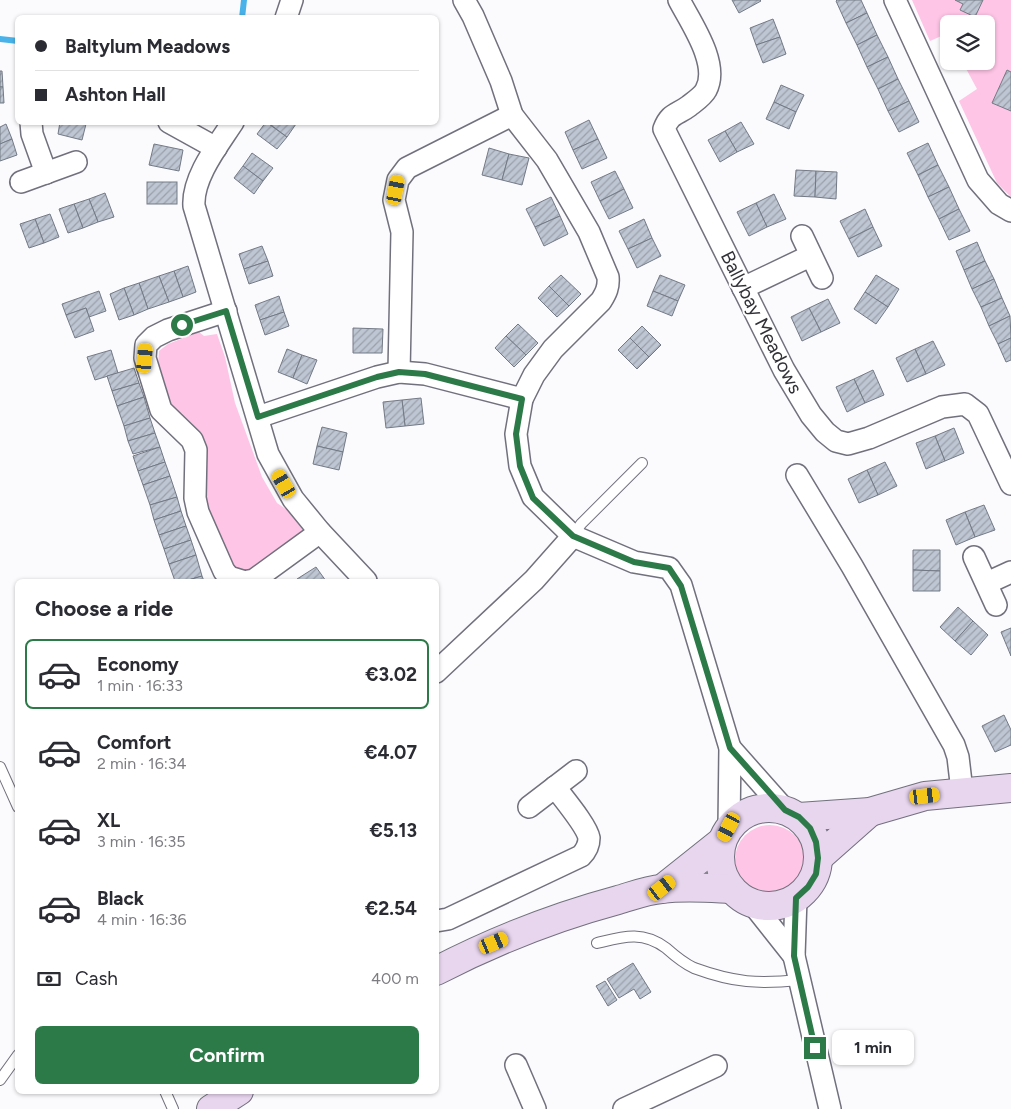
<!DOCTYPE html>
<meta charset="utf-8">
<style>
:root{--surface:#fff;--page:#f7f7f7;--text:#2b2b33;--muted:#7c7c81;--line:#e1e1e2;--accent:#2d7a49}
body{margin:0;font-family:Figtree,sans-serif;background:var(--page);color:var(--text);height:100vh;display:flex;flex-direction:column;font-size:19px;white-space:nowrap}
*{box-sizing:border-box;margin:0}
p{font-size:16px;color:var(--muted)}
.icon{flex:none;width:28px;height:28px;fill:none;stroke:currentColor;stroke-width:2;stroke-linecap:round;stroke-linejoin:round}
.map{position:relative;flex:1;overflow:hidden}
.sheet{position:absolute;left:15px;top:579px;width:424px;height:515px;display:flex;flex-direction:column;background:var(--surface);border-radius:8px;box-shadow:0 1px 4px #0004}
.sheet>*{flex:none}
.guide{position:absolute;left:15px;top:15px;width:424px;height:110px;border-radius:8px;box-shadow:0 1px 4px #0004;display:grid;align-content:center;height:110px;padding:0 20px;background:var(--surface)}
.fabs{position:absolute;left:940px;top:15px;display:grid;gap:10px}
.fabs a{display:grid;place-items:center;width:55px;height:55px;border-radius:8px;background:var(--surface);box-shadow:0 1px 4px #0004;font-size:25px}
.end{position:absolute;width:22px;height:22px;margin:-11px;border:6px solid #2d7a49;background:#fff;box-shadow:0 0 0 2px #fff}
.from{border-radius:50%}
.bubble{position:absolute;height:35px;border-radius:8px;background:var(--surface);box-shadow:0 1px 4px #0004;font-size:16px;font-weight:700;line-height:35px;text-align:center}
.car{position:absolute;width:15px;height:30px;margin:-15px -8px;border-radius:6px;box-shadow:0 0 4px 1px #0007;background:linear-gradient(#f5c518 24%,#345 0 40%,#f5c518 0 76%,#345 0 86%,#f5c518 0)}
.guide b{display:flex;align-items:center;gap:18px;height:48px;font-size:19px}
.guide b+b{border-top:1px solid var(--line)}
.guide i{width:12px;height:12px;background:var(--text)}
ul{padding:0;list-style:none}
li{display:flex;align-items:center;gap:15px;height:70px;margin:0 10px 8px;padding:0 10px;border:2px solid transparent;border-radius:8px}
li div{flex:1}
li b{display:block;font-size:19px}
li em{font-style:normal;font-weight:700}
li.on{border-color:var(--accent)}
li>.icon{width:45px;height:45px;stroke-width:1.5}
h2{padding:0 20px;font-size:22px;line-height:60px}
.pay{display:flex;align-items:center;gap:12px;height:55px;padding:0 20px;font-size:19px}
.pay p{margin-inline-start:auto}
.button{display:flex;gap:10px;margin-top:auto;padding:10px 20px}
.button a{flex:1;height:58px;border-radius:8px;background:var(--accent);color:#fff;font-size:20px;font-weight:700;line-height:58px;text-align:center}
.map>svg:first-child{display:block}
</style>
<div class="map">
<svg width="1011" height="1109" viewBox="0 0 1011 1109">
<defs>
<pattern id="building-hatch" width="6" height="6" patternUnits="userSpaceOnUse" patternTransform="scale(1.25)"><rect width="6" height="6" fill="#bec6d3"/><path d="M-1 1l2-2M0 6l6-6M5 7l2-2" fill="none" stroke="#9ba1ac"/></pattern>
</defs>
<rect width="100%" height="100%" fill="#fbfafd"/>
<!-- grass -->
<g fill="#fec5e6">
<path d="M912 0H1011V197L997 183 959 101 977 89 962 61H986V24H949V38L946 34 930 41Z"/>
<path d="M199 332 204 336 217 334 225 357 235 403 262 477 277 503 293 514 305 529 302 537 255 573 234 569 209 523 204 494 206 478V450L171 406 158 364 159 351 168 344Z"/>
<circle cx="770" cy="860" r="35"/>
</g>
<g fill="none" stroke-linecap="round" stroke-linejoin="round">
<!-- stream -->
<g stroke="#49b3e9" stroke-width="6">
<path d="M242 18 244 0"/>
<path d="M0 39 18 41"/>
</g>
</g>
<!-- building -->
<g fill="url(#building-hatch)" stroke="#737a86">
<path d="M732 0H760L761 1 739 13Z"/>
<path d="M837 0H861L867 13 846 23 836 1Z"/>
<path d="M955 0H983L975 17 960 10 963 4Z"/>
<path d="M867 13 877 35 857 45 846 23Z"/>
<path d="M773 19 780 37 756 45 750 28Z"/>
<path d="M877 35 888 57 867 67 857 45Z"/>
<path d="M780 37 786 54 763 63 756 45Z"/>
<path d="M888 57 898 79 878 89 867 67Z"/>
<path d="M1007 70 1011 72V111L992 103Z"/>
<path d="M0 71H2L3 87H0Z"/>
<path d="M898 79 909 101 888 111 878 89Z"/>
<path d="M781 85 804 95 796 112 774 102Z"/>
<path d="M0 87H3L4 103H0Z"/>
<path d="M909 101 919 122 899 132 888 111Z"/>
<path d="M774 102 796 112 789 129 766 119Z"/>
<path d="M589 120 598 139 573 150 565 132Z"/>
<path d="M60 122 86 124 82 140 58 134Z"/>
<path d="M266 122 287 137 277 149 257 134Z"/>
<path d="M267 122H295L296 124 287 137Z"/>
<path d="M741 122 754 144 737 152 725 131Z"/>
<path d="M6 124 12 139 0 144V127Z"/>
<path d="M725 131 737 152 720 162 708 140Z"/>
<path d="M12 139 17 155 0 161V144Z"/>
<path d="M598 139 607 158 582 169 573 150Z"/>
<path d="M928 143 938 165 918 175 907 153Z"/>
<path d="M154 144 183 150 179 171 149 165Z"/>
<path d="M489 148 509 154 502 180 482 175Z"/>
<path d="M252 153 273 168 263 181 243 166Z"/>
<path d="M509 154 529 158 522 185 502 180Z"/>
<path d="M938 165 949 187 928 197 918 175Z"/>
<path d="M243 166 263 181 254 194 234 178Z"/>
<path d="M796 170 816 171 815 197 794 196Z"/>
<path d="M615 171 624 189 600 201 591 182Z"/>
<path d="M816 171 837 172 836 199 815 197Z"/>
<rect x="147" y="182" width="30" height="22"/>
<path d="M949 187 959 209 939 219 928 197Z"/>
<path d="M624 189 633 208 609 219 600 201Z"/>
<path d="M105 193 114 217 98 222 89 199Z"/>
<path d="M774 194 786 219 767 227 756 203Z"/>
<path d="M551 197 560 216 535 227 526 209Z"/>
<path d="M89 199 98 222 83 228 74 204Z"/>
<path d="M756 203 767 227 749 236 737 212Z"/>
<path d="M74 204 83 228 68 233 59 209Z"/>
<path d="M865 209 873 227 849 239 840 221Z"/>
<path d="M959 209 970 231 949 240 939 219Z"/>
<path d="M50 214 59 237 44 243 35 219Z"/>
<path d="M560 216 568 234 544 246 535 227Z"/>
<path d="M35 219 44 243 29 248 20 224Z"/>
<path d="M644 219 652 238 628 249 619 231Z"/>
<path d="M873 227 882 246 858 257 849 239Z"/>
<path d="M652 238 661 256 637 268 628 249Z"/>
<path d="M977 242 985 261 964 270 956 251Z"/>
<path d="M262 246 268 261 244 269 239 254Z"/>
<path d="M268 261 273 276 249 284 244 269Z"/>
<path d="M985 261 994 279 972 289 964 270Z"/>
<path d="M188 266 196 292 183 297 174 271Z"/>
<path d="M174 271 183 297 169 302 159 276Z"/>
<path d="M561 275 581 294 569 306 549 286Z"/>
<path d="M660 275 685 285 678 301 653 291Z"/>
<path d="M876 275 899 289 888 307 865 292Z"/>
<path d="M159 276 169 302 148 309 139 283Z"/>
<path d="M994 279 1002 298 981 307 972 289Z"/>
<path d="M139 283 148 309 134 315 124 288Z"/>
<path d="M549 286 569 306 557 317 538 298Z"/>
<path d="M124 288 134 315 119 320 110 294Z"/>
<path d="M99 291 106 311 89 317 86 308 66 315 62 304Z"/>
<path d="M653 291 678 301 672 316 647 306Z"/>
<path d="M865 292 888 307 876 324 854 309Z"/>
<path d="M279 296 284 312 260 320 255 305Z"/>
<path d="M1002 298 1010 316 989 326 981 307Z"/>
<path d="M828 299 840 323 821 332 809 308Z"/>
<path d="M86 308 94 331 75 338 66 315Z"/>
<path d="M809 308 821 332 802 341 791 317Z"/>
<path d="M284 312 289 326 265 335 260 320Z"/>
<path d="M1010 316 1011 338 998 344 989 326Z"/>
<path d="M518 324 538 343 526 355 506 336Z"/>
<path d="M642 326 661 345 649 357 630 338Z"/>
<path d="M353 328 383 329 382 353H353Z"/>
<path d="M506 336 526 355 514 367 495 348Z"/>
<path d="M630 338 649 357 637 369 618 350Z"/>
<path d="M1011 338V360L1006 362 998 344Z"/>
<path d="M933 341 945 365 926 374 915 349Z"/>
<path d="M287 349 302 355 293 378 278 372Z"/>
<path d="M915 349 926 374 907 382 896 358Z"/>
<path d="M111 350 118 373 95 380 87 357Z"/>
<path d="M302 355 317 360 307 384 293 378Z"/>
<path d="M134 368 139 383 112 391 107 376Z"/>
<path d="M873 370 884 395 865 403 854 379Z"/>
<path d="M854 379 865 403 847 412 836 387Z"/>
<path d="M139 383 144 397 117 406 112 391Z"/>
<path d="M144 397 150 418 124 426 117 406Z"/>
<path d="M421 398 424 424 405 426 402 400Z"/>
<path d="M402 400 405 426 386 428 383 402Z"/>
<path d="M150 418 155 433 128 441 124 426Z"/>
<path d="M322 427 347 433 343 452 317 446Z"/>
<path d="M954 428 964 453 945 461 935 436Z"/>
<path d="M155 433 160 447 133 454 128 441Z"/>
<path d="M935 436 945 461 926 469 916 443Z"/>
<path d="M317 446 343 452 339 470 313 464Z"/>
<path d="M160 447 165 462 138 471 133 456Z"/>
<path d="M165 462 170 476 143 485 138 471Z"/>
<path d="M885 462 897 486 878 495 867 470Z"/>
<path d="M867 470 878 495 859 503 848 479Z"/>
<path d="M170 476 177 497 150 505 143 485Z"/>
<path d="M177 497 181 511 154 520 150 505Z"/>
<path d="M984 505 995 530 975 537 965 512Z"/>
<path d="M181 511 186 526 159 535 154 520Z"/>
<path d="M965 512 975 537 956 545 946 520Z"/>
<path d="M186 526 191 540 164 549 159 535Z"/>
<path d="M191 540 196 555 169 564 164 549Z"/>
<path d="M913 550H940V571L913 570Z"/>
<path d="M196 555 202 576 185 581H175L169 564Z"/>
<path d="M316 567 326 581H299L297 579Z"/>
<path d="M913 570 940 571V591H913Z"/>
<path d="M202 576 204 581H185Z"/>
<path d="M958 607 973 621 955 641 940 627Z"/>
<path d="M973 621 988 635 971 655 955 641Z"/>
<path d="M1011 628V656L1001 632Z"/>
<path d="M1004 715 1011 730V745L995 752 982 726Z"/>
<path d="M633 963 651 992 640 999 634 989 619 998 607 979Z"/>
<path d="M605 981 617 1000 608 1006 596 986Z"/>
</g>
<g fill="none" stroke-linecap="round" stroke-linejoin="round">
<!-- lane casing -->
<g stroke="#71707d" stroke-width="12">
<g id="lane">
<path d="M573 536 581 524 642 463"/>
<path d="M0 767 18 807"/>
<path d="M597 943C622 937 642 930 666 948 675 956 683 963 694 968 735 983 758 984 800 980"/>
<path d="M0 1080 18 1055"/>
<path d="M165 1091 173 1109"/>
</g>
</g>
<!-- street casing -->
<g stroke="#71707d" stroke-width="24">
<g id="street">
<path d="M464 0 473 16 501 81 512 115 547 160 589 232 608 277C609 287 606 293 601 301L553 349 534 375 522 399 516 434 520 466 533 497 573 536 634 562 669 568 681 585 730 748 729 827"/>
<path d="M679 0C691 23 720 64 706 90 703 96 694 102 689 106 677 115 670 113 664 129L784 370 811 415 825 432 836 441 848 444 869 438 942 407 965 404 978 414 1011 484"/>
<path d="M895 0 978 180 999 204 1011 211"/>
<path d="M286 18 292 0"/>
<path d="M31 122 32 134 46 173"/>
<path d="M169 122 216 148"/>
<path d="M233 122C218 145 192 178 194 206L268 454 293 499 320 532 366 581"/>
<path d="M21 182 76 162"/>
<path d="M802 236 822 278"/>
<path d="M743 288 810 256"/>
<path d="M226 311 168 330 154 337 146 345 145 358 161 410 192 440 196 450 195 498 198 512 224 571 229 577 242 581"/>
<path d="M399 372 402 232 394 200 398 180 407 168 512 115"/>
<path d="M258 417 377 377 399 372 425 374 522 399"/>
<path d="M797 475 852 566 954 745 958 757 962 791"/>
<path d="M974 557 996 605"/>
<path d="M248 581 254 580 320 532"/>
<path d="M987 583 1011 572"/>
<path d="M436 672 534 580 573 536"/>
<path d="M730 748 785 810"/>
<path d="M529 807 576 771"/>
<path d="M796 898 794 956 830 1109"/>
<path d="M752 903 794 956"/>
<path d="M436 921 448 919 581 856C586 851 589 846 589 838 587 826 563 798 555 787"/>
<path d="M516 1065 535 1109"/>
<path d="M624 1109 716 1066"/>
</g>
</g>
<!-- secondary casing -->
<g stroke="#71707d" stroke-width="30">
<g id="secondary">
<circle cx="769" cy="857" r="49"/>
<path d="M799 817 870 812 925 796 1011 788"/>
<path d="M818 858 870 812"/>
<path d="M662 889 721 842"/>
<path d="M436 971C494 941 555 917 618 900 632 896 647 890 662 889 685 886 709 888 731 889"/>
<path d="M211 1109 239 1091"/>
</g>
</g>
<!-- lane -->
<use href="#lane" stroke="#fff" stroke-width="10"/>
<!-- street -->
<use href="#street" stroke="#fff" stroke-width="21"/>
<!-- secondary -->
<use href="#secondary" stroke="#e8d5ee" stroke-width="28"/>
</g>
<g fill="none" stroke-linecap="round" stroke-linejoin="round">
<!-- route -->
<path stroke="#2d7a49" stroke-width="6" d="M182 325 226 311 258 417 377 377 399 372 425 374 522 399 516 434 520 466 533 498 573 536 634 562 669 568 681 586 730 748 785 810 799 817 810 828 816 842 818 858 816 874 808 887 796 898 794 956 815 1048"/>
</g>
<g text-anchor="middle" stroke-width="4" stroke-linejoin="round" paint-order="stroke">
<!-- street labels -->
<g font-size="19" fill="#323137" stroke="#fff">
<text transform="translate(762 322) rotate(63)" y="7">Ballybay Meadows</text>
</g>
</g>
</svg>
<div class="fabs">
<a><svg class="icon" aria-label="layers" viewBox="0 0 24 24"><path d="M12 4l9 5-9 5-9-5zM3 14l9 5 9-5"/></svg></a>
</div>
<i class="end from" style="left:182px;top:325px"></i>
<i class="end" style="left:815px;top:1048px"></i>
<div class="bubble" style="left:832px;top:1030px;width:82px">1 min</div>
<i class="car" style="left:396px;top:190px;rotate:11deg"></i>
<i class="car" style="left:145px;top:358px;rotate:5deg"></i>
<i class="car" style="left:284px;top:484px;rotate:330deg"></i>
<i class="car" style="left:925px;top:796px;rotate:83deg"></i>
<i class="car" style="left:729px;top:827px;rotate:208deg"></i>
<i class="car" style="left:662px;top:888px;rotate:52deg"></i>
<i class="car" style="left:494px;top:943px;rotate:67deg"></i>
<div class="guide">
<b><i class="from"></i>Baltylum Meadows</b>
<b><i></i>Ashton Hall</b>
</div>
<section class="sheet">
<h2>Choose a ride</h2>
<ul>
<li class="on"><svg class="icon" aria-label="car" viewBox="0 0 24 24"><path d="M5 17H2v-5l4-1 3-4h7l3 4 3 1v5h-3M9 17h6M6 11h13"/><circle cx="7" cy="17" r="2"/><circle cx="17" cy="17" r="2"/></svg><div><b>Economy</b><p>1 min · 16:33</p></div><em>€3.02</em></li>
<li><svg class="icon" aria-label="car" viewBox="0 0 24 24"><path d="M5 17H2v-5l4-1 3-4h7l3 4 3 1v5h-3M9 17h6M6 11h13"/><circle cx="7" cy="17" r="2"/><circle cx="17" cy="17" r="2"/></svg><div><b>Comfort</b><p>2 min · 16:34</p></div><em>€4.07</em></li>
<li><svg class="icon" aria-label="car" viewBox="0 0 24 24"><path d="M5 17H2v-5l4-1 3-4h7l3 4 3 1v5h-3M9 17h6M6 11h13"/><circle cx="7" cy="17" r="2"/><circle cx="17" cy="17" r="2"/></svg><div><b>XL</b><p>3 min · 16:35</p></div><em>€5.13</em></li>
<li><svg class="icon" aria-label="car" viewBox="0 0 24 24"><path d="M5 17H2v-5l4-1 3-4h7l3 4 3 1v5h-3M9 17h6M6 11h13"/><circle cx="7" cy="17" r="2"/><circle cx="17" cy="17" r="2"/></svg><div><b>Black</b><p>4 min · 16:36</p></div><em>€2.54</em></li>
</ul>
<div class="pay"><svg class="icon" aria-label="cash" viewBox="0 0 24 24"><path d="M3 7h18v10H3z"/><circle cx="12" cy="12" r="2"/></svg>Cash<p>400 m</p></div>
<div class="button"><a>Confirm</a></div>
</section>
</div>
